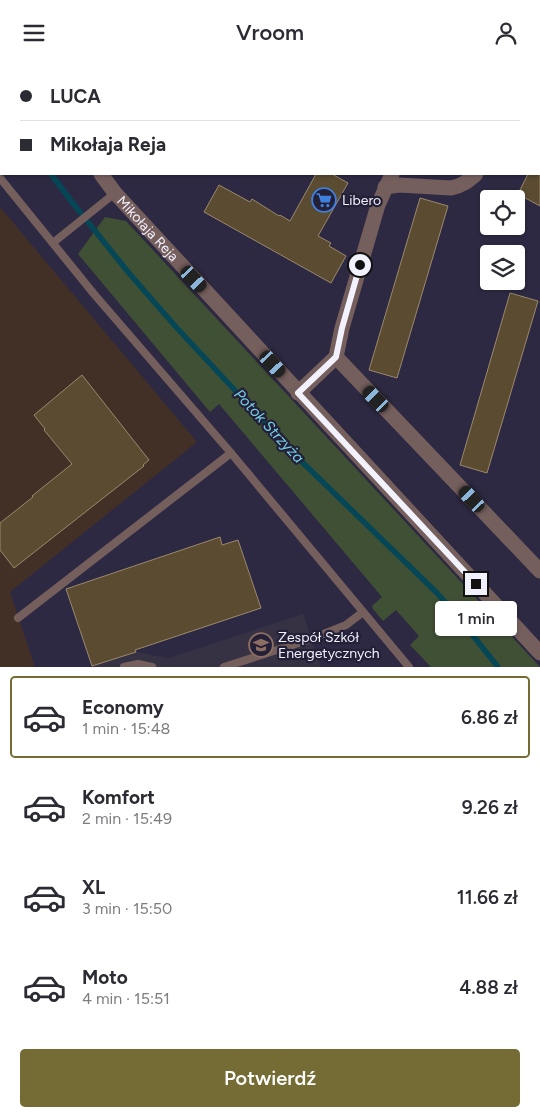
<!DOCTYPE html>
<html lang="pl">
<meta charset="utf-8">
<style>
:root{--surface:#fff;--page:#f2f2f3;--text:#2b2b33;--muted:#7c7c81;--line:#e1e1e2;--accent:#746b35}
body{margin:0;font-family:Figtree,sans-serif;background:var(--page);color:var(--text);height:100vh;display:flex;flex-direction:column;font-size:19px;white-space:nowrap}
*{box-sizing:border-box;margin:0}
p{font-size:16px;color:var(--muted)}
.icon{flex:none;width:28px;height:28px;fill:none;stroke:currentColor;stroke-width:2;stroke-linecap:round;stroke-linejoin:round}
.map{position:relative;height:602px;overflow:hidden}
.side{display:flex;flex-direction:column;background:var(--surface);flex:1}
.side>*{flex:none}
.banner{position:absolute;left:0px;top:0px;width:540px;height:110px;box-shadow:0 1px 4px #0004;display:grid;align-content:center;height:110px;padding:0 20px;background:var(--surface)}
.buttons{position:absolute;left:480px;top:125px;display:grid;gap:10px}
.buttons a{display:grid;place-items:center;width:45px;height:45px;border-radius:5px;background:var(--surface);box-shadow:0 1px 4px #0004;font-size:25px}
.end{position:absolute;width:22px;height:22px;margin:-11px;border:6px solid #f2f1fe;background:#111;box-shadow:0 0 0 2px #111}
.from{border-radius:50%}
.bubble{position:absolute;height:35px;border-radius:5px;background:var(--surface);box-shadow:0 1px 4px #0004;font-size:16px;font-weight:600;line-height:35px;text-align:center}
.car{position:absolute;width:15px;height:30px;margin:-15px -8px;border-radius:6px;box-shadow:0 0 4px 1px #0007;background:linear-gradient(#222 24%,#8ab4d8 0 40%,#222 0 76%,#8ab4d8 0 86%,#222 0)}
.banner b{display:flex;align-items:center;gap:18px;height:48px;font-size:19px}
.banner b+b{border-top:1px solid var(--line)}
.banner i{width:12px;height:12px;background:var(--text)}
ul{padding:9px 0 0;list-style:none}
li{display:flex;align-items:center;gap:15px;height:82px;margin:0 10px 8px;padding:0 10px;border:2px solid transparent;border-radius:5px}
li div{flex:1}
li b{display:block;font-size:19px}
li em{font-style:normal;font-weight:600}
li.active{border-color:var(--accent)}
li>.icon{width:45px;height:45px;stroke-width:1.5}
.button{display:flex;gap:10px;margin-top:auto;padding:10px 20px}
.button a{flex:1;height:58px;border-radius:5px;background:var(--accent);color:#fff;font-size:20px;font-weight:600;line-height:58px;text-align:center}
header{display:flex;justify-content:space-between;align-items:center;height:65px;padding:0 20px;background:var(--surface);font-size:22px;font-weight:600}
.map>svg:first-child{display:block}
</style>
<header><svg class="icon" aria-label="menu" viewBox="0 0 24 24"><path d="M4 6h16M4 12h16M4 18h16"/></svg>Vroom<svg class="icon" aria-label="person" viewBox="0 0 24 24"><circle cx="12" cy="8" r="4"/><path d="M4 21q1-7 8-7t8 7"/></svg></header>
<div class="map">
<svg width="540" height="602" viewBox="0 0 540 602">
<rect width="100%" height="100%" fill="#2d2942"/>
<!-- industrial -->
<path fill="#423027" d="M0 142 197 377 10 527 35 602H0Z"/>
<!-- education -->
<path fill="#363243" d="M303 549 321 602H90L135 587 169 593Z"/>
<!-- green -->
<path fill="#405034" d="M105 152 126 156 540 602H431L410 580 419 571 396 545 383 556 373 544 372 541 382 532 219 339 210 347 78 189Z"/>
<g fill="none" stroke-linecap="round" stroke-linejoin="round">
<!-- stream -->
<g stroke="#054756" stroke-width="5.5">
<path d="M0 22 1 25"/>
<path d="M51 109 72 137 128 207 176 262 297 392 437 528 459 553 498 602"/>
</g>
</g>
<!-- building -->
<g fill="#5a4b31" stroke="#9a896d">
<path d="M316 109H332L348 118 318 171 331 178 329 181 346 191 331 218 204 147 219 120 250 137 252 134 279 151 280 150 290 156Z"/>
<path d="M528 109H540V141L518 129Z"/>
<path d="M420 133 448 141 397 313 369 305Z"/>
<path d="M510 228 538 236 487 408 460 400Z"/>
<path d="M82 310 149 395 143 400 144 401 14 503 0 485V458L33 432 32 431 72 399 44 365 45 364 34 350Z"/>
<path d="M220 472 222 480 238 475 261 543 135 585 136 587 92 601 66 524Z"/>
</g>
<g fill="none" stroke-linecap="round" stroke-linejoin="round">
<!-- lane -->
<g stroke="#755f5d" stroke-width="8">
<path d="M403 0 405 1"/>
<path d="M314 1V0"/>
<path d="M0 113 94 229 231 388 409 602"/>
<path d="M54 177 115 128"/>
<path d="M18 553 231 388"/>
<path d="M124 602 138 599 152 602"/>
<path d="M224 602 311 574 346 560 363 547"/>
</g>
<!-- street -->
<g stroke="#755f5d" stroke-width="15">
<path d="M49 0 50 1"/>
<path d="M454 1 455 0"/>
<path d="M538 1 539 0"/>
<path id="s1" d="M101 109 115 128 540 588"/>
<path d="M392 109 378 140 342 263 336 292 540 506"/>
<path d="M385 122 399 120 451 123C462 121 468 116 476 109"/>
<path d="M298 328 336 292"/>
</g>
</g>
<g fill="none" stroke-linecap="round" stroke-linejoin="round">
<!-- route -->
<path stroke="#f2f1fe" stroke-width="6" d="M360 200 342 263 336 292 298 328 476 519"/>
</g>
<!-- icons -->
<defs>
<g id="supermarket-ring" transform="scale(1.25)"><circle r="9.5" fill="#232037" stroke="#3f7fe0" stroke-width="1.5"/><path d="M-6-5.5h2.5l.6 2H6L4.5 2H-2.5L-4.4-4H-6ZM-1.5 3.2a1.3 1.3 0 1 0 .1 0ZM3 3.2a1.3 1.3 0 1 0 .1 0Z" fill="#3f7fe0"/></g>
<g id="school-ring" transform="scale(1.25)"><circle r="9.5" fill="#232037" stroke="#8d6e63" stroke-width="1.5"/><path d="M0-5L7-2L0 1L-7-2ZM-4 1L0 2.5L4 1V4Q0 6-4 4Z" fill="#8d6e63"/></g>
</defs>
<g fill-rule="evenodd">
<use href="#supermarket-ring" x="324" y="135"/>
<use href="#school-ring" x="261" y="580"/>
</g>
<g text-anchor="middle" stroke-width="4.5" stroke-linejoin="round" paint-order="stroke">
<!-- poi labels -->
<g font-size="14" fill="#f2f1fe" stroke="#232037" text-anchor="start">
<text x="342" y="140">Libero</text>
<text x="278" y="577">Zespół Szkół<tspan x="278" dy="16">Energetycznych</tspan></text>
</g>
<!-- street labels -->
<g font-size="14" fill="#f2f1fe" stroke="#232037">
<text dy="5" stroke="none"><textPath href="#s1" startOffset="72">Mikołaja Reja</textPath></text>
</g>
<!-- water labels -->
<g font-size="15" font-style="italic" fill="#75d0ea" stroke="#232037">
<text transform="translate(269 361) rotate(47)" y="5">Potok Strzyża</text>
</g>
</g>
</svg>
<div class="buttons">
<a><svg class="icon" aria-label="locate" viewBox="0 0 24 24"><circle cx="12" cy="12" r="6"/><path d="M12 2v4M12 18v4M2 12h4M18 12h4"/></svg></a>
<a><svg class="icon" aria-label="layers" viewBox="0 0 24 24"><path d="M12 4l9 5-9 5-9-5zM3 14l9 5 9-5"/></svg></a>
</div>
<i class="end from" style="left:360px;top:200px"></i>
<i class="end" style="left:476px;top:519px"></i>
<div class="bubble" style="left:435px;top:536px;width:82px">1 min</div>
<i class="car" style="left:194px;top:214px;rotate:137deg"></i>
<i class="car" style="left:273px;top:299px;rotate:138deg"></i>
<i class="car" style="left:376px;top:334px;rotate:316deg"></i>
<i class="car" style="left:472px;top:434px;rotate:317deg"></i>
<div class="banner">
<b><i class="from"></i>LUCA</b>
<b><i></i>Mikołaja Reja</b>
</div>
</div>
<section class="side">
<ul>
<li class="active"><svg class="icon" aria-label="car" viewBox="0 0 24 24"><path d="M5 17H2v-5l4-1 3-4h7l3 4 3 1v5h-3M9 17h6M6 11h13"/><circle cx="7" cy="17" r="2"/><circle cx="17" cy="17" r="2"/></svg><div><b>Economy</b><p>1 min · 15:48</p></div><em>6.86 zł</em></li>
<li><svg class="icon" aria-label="car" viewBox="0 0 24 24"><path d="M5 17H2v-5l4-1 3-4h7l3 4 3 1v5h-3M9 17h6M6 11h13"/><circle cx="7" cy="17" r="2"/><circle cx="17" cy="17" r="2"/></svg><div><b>Komfort</b><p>2 min · 15:49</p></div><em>9.26 zł</em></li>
<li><svg class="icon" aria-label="car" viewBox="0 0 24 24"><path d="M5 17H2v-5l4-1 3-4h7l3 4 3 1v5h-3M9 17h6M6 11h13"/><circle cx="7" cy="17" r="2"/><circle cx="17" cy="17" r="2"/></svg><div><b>XL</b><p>3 min · 15:50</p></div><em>11.66 zł</em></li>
<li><svg class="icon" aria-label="car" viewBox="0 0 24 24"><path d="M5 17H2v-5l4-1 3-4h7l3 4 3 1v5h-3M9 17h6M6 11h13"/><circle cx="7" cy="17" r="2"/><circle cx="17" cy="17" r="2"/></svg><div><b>Moto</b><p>4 min · 15:51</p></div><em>4.88 zł</em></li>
</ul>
<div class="button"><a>Potwierdź</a></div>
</section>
